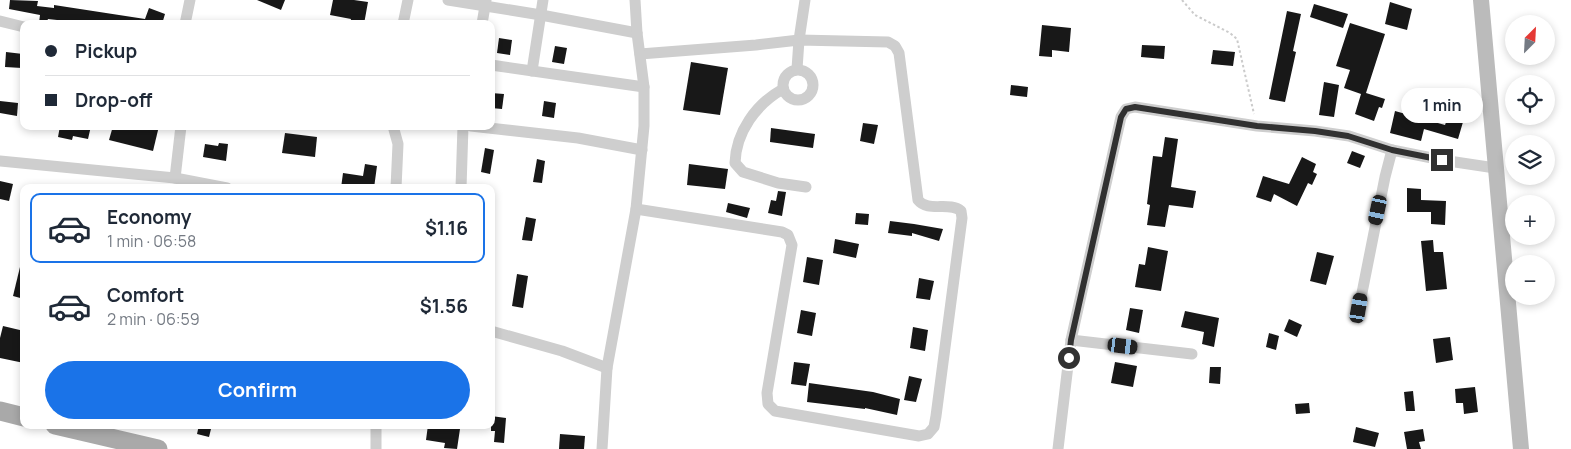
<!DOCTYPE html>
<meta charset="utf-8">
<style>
:root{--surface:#fff;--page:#f2f2f3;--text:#1f2937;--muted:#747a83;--line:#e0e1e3;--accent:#1a73e8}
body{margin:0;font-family:Manrope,sans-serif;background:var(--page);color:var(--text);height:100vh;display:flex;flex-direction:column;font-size:19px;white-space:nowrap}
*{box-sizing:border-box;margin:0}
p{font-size:16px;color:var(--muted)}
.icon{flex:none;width:28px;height:28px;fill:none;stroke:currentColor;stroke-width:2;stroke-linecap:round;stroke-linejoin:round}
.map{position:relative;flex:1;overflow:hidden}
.drawer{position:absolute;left:20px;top:184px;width:475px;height:245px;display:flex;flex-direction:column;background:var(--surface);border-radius:10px;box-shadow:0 2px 8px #0003}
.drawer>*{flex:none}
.banner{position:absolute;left:20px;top:20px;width:475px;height:110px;border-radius:10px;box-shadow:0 2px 8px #0003;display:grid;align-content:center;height:110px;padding:0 25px;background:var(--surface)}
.needle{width:32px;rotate:24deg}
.controls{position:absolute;left:1505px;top:15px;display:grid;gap:10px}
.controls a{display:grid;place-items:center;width:50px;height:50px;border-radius:50%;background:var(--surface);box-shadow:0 2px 8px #0003;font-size:25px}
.end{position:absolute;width:22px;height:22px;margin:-11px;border:6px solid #313131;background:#fff;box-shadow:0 0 0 2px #fff}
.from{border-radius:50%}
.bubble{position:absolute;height:35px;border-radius:18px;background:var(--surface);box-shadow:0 2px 8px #0003;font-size:16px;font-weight:700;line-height:35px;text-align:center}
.car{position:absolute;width:15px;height:30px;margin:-15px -8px;border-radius:6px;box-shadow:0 0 4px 1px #0007;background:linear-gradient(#222 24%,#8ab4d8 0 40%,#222 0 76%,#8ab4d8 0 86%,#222 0)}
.banner b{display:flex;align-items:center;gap:18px;height:48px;font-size:19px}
.banner b+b{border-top:1px solid var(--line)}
.banner i{width:12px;height:12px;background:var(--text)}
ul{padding:9px 0 0;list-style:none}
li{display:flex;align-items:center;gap:15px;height:70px;margin:0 10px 8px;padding:0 15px;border:2px solid transparent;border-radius:10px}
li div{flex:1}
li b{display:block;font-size:19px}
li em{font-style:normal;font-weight:700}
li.on{border-color:var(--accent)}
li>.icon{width:45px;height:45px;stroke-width:1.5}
.button{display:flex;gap:10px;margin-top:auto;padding:10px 25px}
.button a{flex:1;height:58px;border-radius:30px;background:var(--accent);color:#fff;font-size:20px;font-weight:700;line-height:58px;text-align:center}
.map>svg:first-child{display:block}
</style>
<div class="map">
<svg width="1571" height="449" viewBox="0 0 1571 449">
<rect width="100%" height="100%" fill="#fff"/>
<!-- building -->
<g fill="#181818">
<path d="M10 0 38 1 37 6 54 8V5L145 19 149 8 165 14 162 24 147 20V24H94L75 20V22L48 19 46 24 39 23 40 15 9 9Z"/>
<path d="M257 0H285L281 10Z"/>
<path d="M333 0H354L368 2 364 24H350L351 19 330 15Z"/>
<path d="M1390 2 1412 9 1407 30 1385 24Z"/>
<path d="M1314 4 1348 14 1343 28 1310 17Z"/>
<path d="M1287 11 1301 14 1293 51 1296 52 1285 102 1269 99Z"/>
<path d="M1350 23 1385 34 1366 93 1385 99 1382 108 1379 107 1374 121 1355 114 1361 94 1344 88 1350 70 1336 66Z"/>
<path d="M1042 25 1071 28 1069 52 1052 50V57L1039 56Z"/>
<path d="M499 38 512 40 510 55 497 53Z"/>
<path d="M1142 45 1165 46 1164 59 1141 57Z"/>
<path d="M555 46 567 48 564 64 552 62Z"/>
<path d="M1213 50 1235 52 1233 66 1211 64Z"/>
<path d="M6 52 23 54 22 68 5 67Z"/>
<path d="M691 62 728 68 720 115 683 110Z"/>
<path d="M1324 82 1339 85 1334 117 1319 115Z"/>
<path d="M1011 85 1028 87 1027 97 1010 95Z"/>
<path d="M491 93 504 94 502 109 491 108Z"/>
<path d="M0 101 18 103 17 116 0 113Z"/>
<path d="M544 101 556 103 554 118 542 116Z"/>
<path d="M1395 111 1445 125 1448 117 1463 122 1458 139 1424 129 1421 141 1390 133Z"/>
<path d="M863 123 878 125 874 144 860 141Z"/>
<path d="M60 126H91L88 139 73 136 72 140 58 137Z"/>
<path d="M113 126H159L153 151 109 140Z"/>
<path d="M771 128 815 134 813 148 770 142Z"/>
<path d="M285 133 317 137 315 157 282 153Z"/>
<path d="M1165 137 1178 139 1171 187 1196 191 1193 208 1169 205 1165 227 1147 225 1150 205 1147 204 1153 156 1162 157Z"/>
<path d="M219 143 228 144 226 161 203 157 205 144 218 146Z"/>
<path d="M485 148 494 150 490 174 481 172Z"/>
<path d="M1352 151 1365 156 1360 168 1347 163Z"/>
<path d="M1302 157 1316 164 1313 172 1317 174 1312 185 1308 183 1297 206 1274 194 1271 202 1256 197 1263 176 1289 184Z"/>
<path d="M537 159 545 161 542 183 533 182Z"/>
<path d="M365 164 377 166 374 188H341L343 173 363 176Z"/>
<path d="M689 164 728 169 725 189 687 185Z"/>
<path d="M0 181 13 184 9 201 0 199Z"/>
<path d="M1407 188 1421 189V200L1446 201 1445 225 1431 224V212H1407Z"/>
<path d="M778 191 786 192 782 216 768 213 771 200 776 201Z"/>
<path d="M728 203 750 208 747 218 726 212Z"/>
<path d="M856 213 869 214 868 225 855 224Z"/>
<path d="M526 217 536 219 532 241 522 240Z"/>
<path d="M890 221 914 224 943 229 939 241 912 233V236L888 233Z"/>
<path d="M835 239 859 244 856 258 833 253Z"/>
<path d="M1433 240 1434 252H1443L1447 289 1426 291 1421 241Z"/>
<path d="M1148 247 1168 251 1161 291 1135 287 1139 264 1145 265Z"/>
<path d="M1317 252 1334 256 1326 285 1310 281Z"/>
<path d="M807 257 823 260 819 285 803 282Z"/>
<path d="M20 267H24V299L13 296Z"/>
<path d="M517 274 528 276 523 308 512 306Z"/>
<path d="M919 278 934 281 930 300 916 298Z"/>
<path d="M1130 308 1143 310 1139 333 1126 330Z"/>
<path d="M801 310 816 313 812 336 797 333Z"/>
<path d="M1185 311 1219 318 1214 347 1202 344 1204 332 1181 327Z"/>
<path d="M1289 319 1302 325 1297 337 1284 331Z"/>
<path d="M3 326 24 331V363L0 358V338Z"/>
<path d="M913 327 928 330 925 351 910 348Z"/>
<path d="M1269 333 1279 336 1276 350 1266 347Z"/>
<path d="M1450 337 1453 360 1436 363 1433 339Z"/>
<path d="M794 362 810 364 806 386 791 384Z"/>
<path d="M1115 362 1137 366 1133 387 1111 383Z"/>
<path d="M1210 367H1221L1220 384 1209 383Z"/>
<path d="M909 376 922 379 916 402 904 400Z"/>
<path d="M809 383 873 392 900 399 897 415 865 408V409L807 402Z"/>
<path d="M1475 387 1478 412 1464 414 1463 403H1456L1455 389Z"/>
<path d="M1413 391 1415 411H1406L1404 392Z"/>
<path d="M1309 403 1310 413 1296 414 1295 404Z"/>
<path d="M491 416 506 418 504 443 494 442 495 431H491Z"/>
<path d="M199 425H212L209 437 197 434Z"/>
<path d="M428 425 460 429 457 449 444 448 445 443 426 440Z"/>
<path d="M1356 427 1379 433 1375 447 1353 442Z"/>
<path d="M1423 429 1425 441 1419 442 1421 449H1407L1404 432Z"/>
<path d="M560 434 585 436 584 449H559Z"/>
</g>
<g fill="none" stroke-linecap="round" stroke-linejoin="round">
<!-- path -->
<path stroke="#cbcbcb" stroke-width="2" stroke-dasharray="2.5 2.5" stroke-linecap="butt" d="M1182 0 1195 15 1230 33 1237 39 1254 114"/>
<!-- street -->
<g stroke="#cecece" stroke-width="11">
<path d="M448 0 541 15 637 33"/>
<path d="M0 21 24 27"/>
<path d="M185 24 190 0"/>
<path d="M403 24 408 0"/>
<path d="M482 24 486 0"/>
<path d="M640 54 756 45 799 40 805 0"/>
<path d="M491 65 644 87"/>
<circle cx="798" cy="85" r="15"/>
<path d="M532 71 543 0"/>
<path d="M783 89C756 104 736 132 735 163L743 172 778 183 806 187"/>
<path d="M393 126 398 144 396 188"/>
<path d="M471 126 578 138 642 150"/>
<path d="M0 161 175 178 227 188"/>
<path d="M175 178 181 126"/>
<path d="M461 188 463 126"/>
<path d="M636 209 782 232 788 235 792 245 767 393 768 404 775 411 919 436 928 434 934 427 936 416 962 218 961 211C949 201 928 213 918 200L899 53 895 46 888 42 799 40 797 69"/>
<path d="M1359 308 1385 177 1392 150 1442 160 1495 168"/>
<path d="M491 331 562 351 607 368"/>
<path d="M1071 340 1192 354"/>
<path d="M376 449V425"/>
<path d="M602 449 607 368 636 209 644 126V87L637 33 635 0"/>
<path d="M1058 449 1071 340 1121 117 1126 109 1135 107 1257 126 1315 131 1349 136 1392 150"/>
</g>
<!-- secondary -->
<path stroke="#bbb" stroke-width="16" d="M1481 0 1521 449"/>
<!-- primary -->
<g stroke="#a9a9a9" stroke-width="19">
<path d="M0 411 24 417"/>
<path d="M55 425 158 449"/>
</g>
</g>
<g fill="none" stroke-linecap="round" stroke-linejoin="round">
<!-- route -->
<path stroke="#313131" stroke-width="6" d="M1069 358 1071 340 1121 117 1126 109 1135 107 1257 126 1315 131 1348 136 1392 150 1442 160"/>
</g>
</svg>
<div class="controls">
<a><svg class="needle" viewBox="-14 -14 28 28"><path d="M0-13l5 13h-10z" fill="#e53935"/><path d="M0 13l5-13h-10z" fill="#747a83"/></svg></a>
<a><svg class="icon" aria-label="locate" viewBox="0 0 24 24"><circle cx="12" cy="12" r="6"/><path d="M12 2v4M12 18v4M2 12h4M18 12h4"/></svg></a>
<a><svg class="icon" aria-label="layers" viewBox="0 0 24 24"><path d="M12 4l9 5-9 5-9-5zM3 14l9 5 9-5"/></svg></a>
<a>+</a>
<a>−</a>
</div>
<i class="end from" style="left:1069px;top:358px"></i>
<i class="end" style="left:1442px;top:160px"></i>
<div class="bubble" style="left:1401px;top:88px;width:82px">1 min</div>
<i class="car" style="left:1378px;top:210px;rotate:192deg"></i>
<i class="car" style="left:1359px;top:308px;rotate:10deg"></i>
<i class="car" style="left:1123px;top:346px;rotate:97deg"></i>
<div class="banner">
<b><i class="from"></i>Pickup</b>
<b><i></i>Drop-off</b>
</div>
<section class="drawer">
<ul>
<li class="on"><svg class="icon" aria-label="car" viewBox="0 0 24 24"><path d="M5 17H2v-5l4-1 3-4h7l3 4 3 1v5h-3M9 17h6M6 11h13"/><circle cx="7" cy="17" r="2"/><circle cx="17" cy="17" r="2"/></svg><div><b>Economy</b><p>1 min · 06:58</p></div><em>$1.16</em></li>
<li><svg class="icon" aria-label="car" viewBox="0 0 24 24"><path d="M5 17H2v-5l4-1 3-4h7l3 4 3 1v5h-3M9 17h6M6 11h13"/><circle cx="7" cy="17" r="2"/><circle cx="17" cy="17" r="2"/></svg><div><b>Comfort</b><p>2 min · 06:59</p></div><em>$1.56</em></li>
</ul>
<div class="button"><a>Confirm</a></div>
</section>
</div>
